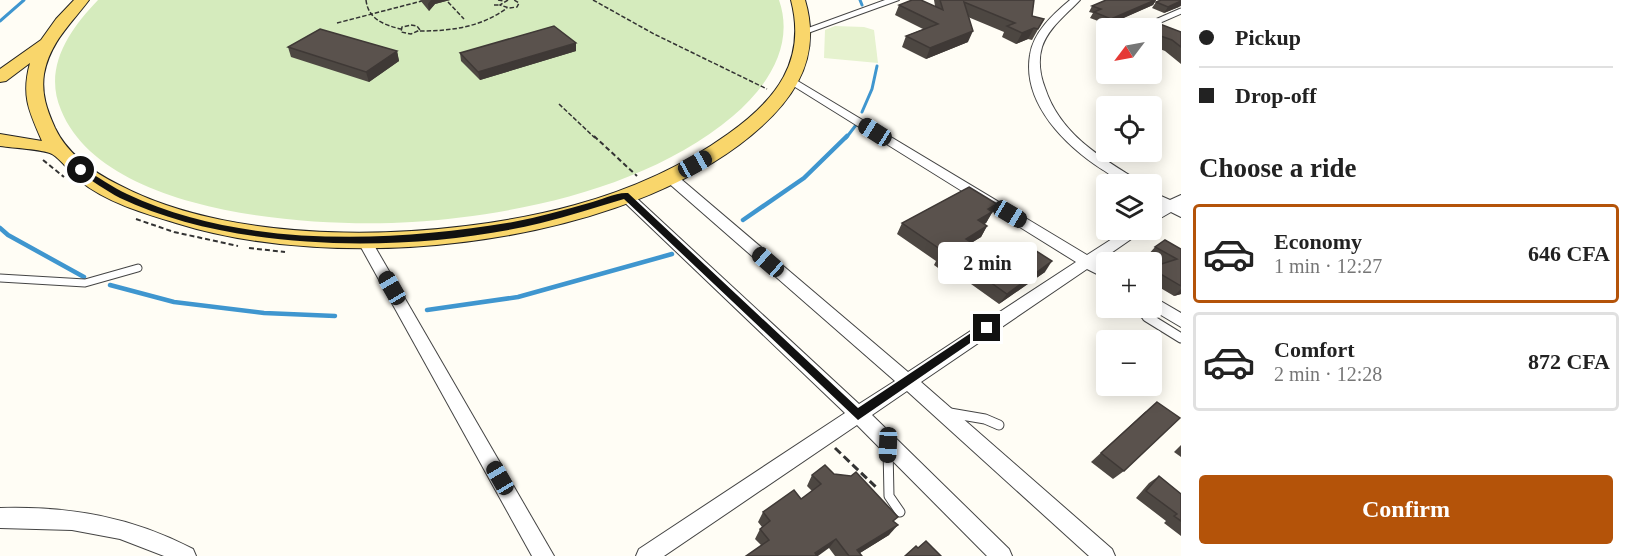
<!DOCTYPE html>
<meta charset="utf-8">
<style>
:root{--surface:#fff;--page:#f2f2f2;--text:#222;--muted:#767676;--line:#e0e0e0;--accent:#b45309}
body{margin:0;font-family:Georgia,serif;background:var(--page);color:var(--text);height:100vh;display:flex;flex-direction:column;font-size:22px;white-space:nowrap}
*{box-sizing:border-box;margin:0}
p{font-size:20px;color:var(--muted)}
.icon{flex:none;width:33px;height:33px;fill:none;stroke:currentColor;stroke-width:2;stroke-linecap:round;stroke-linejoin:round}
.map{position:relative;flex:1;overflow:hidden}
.drawer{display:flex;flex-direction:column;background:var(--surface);width:450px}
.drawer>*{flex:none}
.banner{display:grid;align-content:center;height:132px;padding:0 18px;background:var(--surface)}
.needle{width:39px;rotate:238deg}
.tools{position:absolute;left:1096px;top:18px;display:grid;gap:12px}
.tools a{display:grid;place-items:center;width:66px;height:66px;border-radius:6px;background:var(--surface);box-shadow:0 3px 15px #0003;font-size:30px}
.end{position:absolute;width:27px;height:27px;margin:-14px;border:8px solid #111;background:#fff;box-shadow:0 0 0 3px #fff}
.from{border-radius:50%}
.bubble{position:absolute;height:42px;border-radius:6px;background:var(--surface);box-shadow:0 3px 15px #0003;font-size:20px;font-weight:600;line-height:42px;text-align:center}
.car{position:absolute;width:18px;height:36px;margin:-18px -9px;border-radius:8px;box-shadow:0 0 4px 2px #0007;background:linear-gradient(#222 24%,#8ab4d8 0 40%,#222 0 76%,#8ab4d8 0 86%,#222 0)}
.banner b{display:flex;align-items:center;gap:21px;height:57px;font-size:22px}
.banner b+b{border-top:2px solid var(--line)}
.banner i{width:15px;height:15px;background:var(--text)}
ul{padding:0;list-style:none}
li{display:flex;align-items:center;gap:18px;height:99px;margin:0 12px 9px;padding:0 6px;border:3px solid var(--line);border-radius:6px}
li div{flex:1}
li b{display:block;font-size:22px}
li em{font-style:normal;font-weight:600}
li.selected{border-color:var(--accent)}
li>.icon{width:54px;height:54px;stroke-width:1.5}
h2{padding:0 18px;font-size:27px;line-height:72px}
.button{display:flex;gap:12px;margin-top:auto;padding:12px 18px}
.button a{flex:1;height:69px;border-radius:6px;background:var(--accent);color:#fff;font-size:24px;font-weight:600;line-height:69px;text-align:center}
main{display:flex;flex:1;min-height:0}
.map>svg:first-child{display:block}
</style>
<main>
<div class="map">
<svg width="1181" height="556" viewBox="0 0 1181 556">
<rect width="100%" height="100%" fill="#fffdf5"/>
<!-- green -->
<path fill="#d5ebbd" d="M98 0H779C795 46 767 87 733 116 649 187 519 215 412 222 315 228 104 216 61 110 43 68 69 30 98 0Z"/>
<!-- pitch -->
<path fill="#e6f2cf" d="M835 26 864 27 874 30 878 63 824 58 825 30Z"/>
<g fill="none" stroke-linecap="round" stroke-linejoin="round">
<!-- stream-far1 -->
<g stroke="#3f96cf" stroke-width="3">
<path d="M860 0 862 5"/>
<path d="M0 21 24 0"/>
<path d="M862 112 872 89 877 66"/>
<path d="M846 138 856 125"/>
</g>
<!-- stream -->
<g stroke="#3f96cf" stroke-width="4.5">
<path d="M743 220 804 178 847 136"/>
<path d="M0 228 8 235 84 277"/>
<path d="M110 285 174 302 264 313 335 316"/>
<path d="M427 310 518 297 672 254"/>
</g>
<!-- service-far2 casing -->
<g stroke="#444" stroke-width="7">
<path id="service-far2" d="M1142 28 1181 11"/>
</g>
<!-- service-far1 casing -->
<g stroke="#444" stroke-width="9">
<g id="service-far1">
<path d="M0 278 85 283 138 268"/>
<path d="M1133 308 1149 318"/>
</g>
</g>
<!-- service casing -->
<g stroke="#444" stroke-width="11">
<g id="service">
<path d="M1147 317 1181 338"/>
<path d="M950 413 985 419 999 425"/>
<path d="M888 448 889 496 900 512"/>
</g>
</g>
<!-- minor casing -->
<g stroke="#444" stroke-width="2">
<g id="minor">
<path d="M885 0H899L808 33 800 31Z"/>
<path d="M1070 0H1080C1066 15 1049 27 1042 47 1038 60 1040 75 1045 88 1060 134 1100 157 1139 181L1140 184C1136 184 1130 185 1126 184 1119 183 1110 174 1103 170 1066 146 1022 104 1030 55 1033 33 1053 14 1070 0Z"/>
<path d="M791 77 1087 255 1126 230H1142L1140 233 1098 262 1107 267V279L1087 269 921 382 1112 549 1115 556H1089L907 391 872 415 1009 549 1012 556H987L857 425 664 556H636L639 549 845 413 620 198 618 195 620 192H630L859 404 895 381 665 180 664 177 665 174H675L908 372 1076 262 787 82 786 80Z"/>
<path d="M1152 192 1170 200 1181 195V217L1171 212 1152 223V212L1160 206 1152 202Z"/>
<path d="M364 235 371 240 554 556H532L357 240Z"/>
<path d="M1152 296 1181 313V327L1149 308H1152Z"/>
<path d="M0 508C69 506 132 517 193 549L196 556H164L120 539 72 530 0 528Z"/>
</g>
</g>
<!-- primary casing -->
<g stroke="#222" stroke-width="2">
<path id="primary" d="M74 0H89C71 24 50 42 44 74 41 94 47 110 55 128 68 155 93 172 119 185 240 249 445 241 575 205 629 190 682 167 728 134 776 100 807 61 791 0H805C824 64 788 108 739 145 600 248 338 274 176 223 143 213 106 202 80 181 70 173 62 160 52 154 42 149 13 148 0 146V134L42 141C29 111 21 96 30 63L6 81 0 82V69L41 40 56 19Z"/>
</g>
<!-- path-far2 -->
<g stroke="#333" stroke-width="1.5" stroke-dasharray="4.5 2" stroke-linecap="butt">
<path d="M366 0C368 19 384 25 401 29"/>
<path d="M498 0 504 1"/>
<path d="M508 0 500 5 509 8 517 7 519 3 514 0"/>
<path d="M593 0 654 34 767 89"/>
<path d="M448 2 464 19"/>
<path d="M494 5H500"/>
<path d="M337 23 422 1"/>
<path d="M411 25 417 26 420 30 411 34 401 32 402 27Z"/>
<path d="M420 31C452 31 481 27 507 8"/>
<path d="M559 104 595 138"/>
</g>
<!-- path-far1 -->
<g stroke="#333" stroke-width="2" stroke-dasharray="5 3" stroke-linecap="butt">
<path d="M594 136 637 176"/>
<path d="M43 160 64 177"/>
<path d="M136 219 174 232 238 246"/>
<path d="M249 248 285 252"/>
</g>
<!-- path -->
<path stroke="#333" stroke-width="3" stroke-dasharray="8 4" stroke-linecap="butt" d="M835 448 877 488"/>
<!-- service-far2 -->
<use href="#service-far2" stroke="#fff" stroke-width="5"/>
<!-- service-far1 -->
<use href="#service-far1" stroke="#fff" stroke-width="7"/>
<!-- service -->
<use href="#service" stroke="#fff" stroke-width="9"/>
<!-- minor -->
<use href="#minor" fill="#fff" fill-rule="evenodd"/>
<!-- primary -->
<use href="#primary" fill="#f9d66b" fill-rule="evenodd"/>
</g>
<!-- wall -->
<g fill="#4d4742">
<path d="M420 0H450L435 4 429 11Z"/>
<path d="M934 0H1034L1032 16 1044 19 1032 40 1028 39 1016 44 1002 37 1004 32 968 17V42L926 59 902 47 906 36 923 29 895 15 899 5 935 6Z"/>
<path d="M1106 0H1156L1153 5 1123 18 1139 24 1136 28H1107V34L1100 32 1104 25 1106 24 1090 18 1093 13 1089 12 1092 6Z"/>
<path d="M1181 0V6L1164 13 1152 8 1156 2Z"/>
<path d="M1146 22 1181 32V64L1165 51 1152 46V28H1142Z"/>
<path d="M288 47 397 51 399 61 369 82 291 57Z"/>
<path d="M576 51 480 80 461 61 460 53Z"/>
<path d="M997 204 986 223 984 224 987 226 981 237 971 243 1007 266 1045 272 999 304 964 279 957 282 934 265 936 261 897 234 902 223Z"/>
<path d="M1155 247 1181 249V294L1174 296 1152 283V267L1161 264 1147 256Z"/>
<path d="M1146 411 1124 471 1113 479 1091 462Z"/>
<path d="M1181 445V457L1174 452Z"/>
<path d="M834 474 894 522 889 535 860 553 862 556H835L829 548 761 545 755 539 760 529 762 527 758 522 763 512 801 499 812 491 807 486 812 475Z"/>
<path d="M1159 476 1181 494V536L1164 523 1166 521 1136 498 1149 483Z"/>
</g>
<!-- shaded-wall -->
<g fill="#3f3936">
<path d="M431 0H450L435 4 429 11 428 4Z"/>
<path d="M1155 0H1156L1153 5 1108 25 1111 19Z"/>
<path d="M1181 1V4L1179 7 1164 13 1168 7Z"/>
<path d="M1034 28 1028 39 1016 44 1022 33Z"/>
<path d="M973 31 968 42 926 59 930 48Z"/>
<path d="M576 43V51L480 80 478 72Z"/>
<path d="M397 51 399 61 369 82 366 72Z"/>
<path d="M997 204 986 223 972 231 978 220 988 209Z"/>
<path d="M987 226 981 237 960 250 966 239Z"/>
<path d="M1052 261 1045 272 999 304 1007 294Z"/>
<path d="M970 268 964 279 957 282 964 272Z"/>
<path d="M1181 289V294L1174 296Z"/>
<path d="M898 525 889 535 855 556 857 550Z"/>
<path d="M836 539 829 548 818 556H814L815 553Z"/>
</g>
<!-- building -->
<g fill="#5a524d" stroke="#3f3936" stroke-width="1.5">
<path d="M912 0H921L943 10 940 0H1034L1032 16 1044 19 1038 29 1034 28 1022 33 1007 26 1015 23 964 2 973 31 930 48 906 36 938 24 899 5Z"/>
<path d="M1106 0H1155L1111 19 1094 12 1101 9 1092 6Z"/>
<path d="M1161 0H1181V1L1168 7 1156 2Z"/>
<path d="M1122 18 1139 24 1130 28H1111L1104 25Z"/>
<path d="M1152 21 1181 32V47L1172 40 1152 33V28H1143L1146 22Z"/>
<path d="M554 26 576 43 478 72 460 53Z"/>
<path d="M320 29 397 51 366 72 288 47Z"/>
<path d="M969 187 997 204 988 209 992 212 978 220 987 226 966 239 1007 266 1033 249 1052 261 1007 294 970 268 964 272 940 254 944 252 902 223Z"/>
<path d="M1165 240 1181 249V286L1152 269V267L1177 259 1155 247Z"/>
<path d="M1157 402 1180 418 1124 471 1101 453Z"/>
<path d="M825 465 834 474 851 476 856 472 898 517 893 521 898 525 857 550 862 556H849L836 539 815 553 817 556H746L769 540 760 529 770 521 763 512 794 490 801 499 821 484 812 475Z"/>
<path d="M1159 476 1181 494V521L1174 516 1177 514 1146 491Z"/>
<path d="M926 541 941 556H905L916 546 918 548Z"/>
</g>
<!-- route -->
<path fill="#111" d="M78 168H83C98 177 112 187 127 194 242 248 390 243 513 222 539 217 564 210 589 203 601 200 616 192 628 193L858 408 983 325H990L992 328 858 420 624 199C596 207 569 216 541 223 416 253 238 254 120 198 106 191 92 180 78 172Z"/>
</svg>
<div class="tools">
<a><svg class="needle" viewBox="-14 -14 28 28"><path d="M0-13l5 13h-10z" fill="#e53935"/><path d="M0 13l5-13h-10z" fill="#767676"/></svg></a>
<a><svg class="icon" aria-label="locate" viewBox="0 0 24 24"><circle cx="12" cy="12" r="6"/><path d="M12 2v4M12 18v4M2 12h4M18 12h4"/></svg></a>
<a><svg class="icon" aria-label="layers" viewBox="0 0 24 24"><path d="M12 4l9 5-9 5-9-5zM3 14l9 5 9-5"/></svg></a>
<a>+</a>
<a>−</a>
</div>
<i class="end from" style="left:81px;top:170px"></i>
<i class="end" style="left:987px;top:328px"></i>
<div class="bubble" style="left:938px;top:242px;width:99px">2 min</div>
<i class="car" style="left:875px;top:132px;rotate:302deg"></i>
<i class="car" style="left:695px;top:164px;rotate:61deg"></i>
<i class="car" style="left:1010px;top:214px;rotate:121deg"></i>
<i class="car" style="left:768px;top:262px;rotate:311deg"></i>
<i class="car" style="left:392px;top:288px;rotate:330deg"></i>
<i class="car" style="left:888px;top:445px;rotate:182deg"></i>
<i class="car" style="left:500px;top:478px;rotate:330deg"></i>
</div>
<section class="drawer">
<div class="banner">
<b><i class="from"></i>Pickup</b>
<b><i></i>Drop-off</b>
</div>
<h2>Choose a ride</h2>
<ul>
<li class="selected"><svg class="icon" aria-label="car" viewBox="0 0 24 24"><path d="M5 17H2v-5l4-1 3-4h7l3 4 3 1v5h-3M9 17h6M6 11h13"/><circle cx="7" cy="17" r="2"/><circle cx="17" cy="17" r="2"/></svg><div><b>Economy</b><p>1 min · 12:27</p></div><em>646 CFA</em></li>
<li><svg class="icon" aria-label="car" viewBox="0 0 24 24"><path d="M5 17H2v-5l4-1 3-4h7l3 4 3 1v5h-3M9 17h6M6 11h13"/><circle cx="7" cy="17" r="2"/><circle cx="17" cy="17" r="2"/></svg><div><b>Comfort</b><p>2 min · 12:28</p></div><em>872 CFA</em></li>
</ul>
<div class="button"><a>Confirm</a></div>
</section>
</main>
